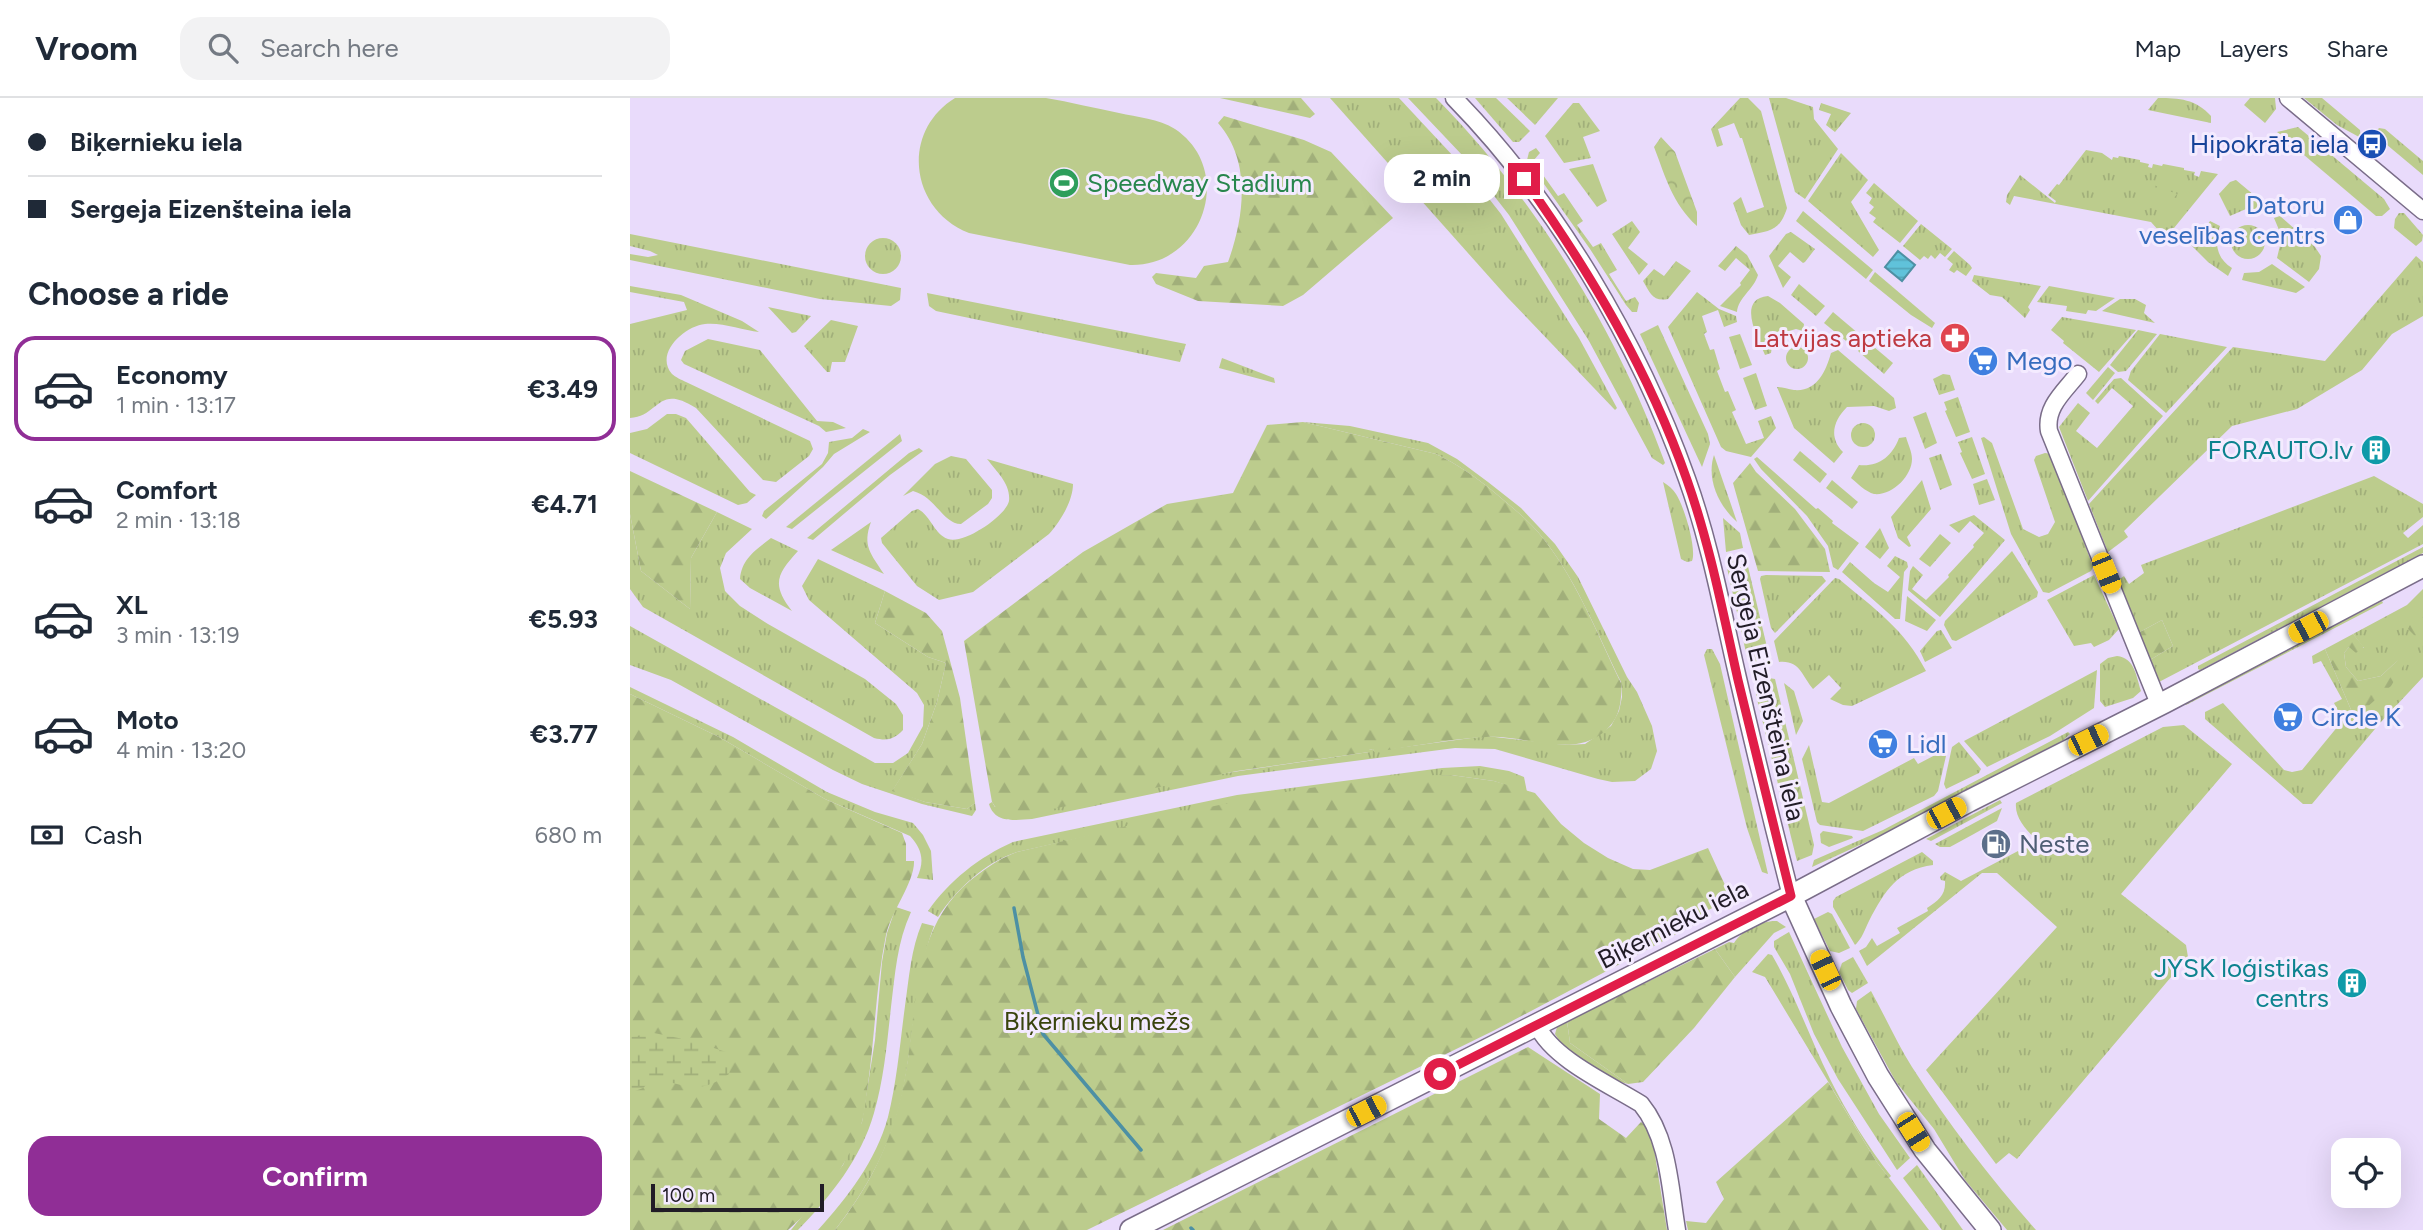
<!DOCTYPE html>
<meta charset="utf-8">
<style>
:root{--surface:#fff;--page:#f2f2f3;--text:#1f2937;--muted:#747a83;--line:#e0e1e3;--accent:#902e96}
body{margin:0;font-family:Figtree,sans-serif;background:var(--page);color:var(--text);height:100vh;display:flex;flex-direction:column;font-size:26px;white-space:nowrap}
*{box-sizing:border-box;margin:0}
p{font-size:23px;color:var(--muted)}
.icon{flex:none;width:38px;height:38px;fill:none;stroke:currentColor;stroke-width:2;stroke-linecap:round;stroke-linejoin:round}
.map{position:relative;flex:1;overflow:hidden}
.details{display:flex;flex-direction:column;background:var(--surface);width:630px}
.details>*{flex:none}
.hud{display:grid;align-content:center;height:154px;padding:0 28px;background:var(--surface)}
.buttons{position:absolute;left:1701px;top:1040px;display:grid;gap:14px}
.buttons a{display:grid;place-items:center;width:70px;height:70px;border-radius:14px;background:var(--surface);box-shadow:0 7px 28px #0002;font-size:35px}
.scale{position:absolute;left:21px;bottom:18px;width:173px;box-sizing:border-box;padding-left:7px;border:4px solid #211c27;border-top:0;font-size:19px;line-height:24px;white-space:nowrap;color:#211c27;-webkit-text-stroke:5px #f4ebff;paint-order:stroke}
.end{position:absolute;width:32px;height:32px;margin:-16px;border:9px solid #e11d48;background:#fff;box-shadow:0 0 0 4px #fff}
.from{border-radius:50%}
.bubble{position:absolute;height:49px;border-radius:21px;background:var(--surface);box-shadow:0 7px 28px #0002;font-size:23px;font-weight:700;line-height:49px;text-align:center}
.car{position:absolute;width:21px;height:42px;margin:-21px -10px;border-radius:9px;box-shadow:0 0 5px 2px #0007;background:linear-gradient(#f5c518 24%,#345 0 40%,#f5c518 0 76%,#345 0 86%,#f5c518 0)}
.hud b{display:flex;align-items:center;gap:24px;height:66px;font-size:26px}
.hud b+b{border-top:2px solid var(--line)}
.hud i{width:18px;height:18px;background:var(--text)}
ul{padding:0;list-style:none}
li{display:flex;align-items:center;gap:21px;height:105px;margin:0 14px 10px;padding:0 14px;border:4px solid transparent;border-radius:21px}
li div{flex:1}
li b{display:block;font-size:26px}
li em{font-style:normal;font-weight:700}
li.current{border-color:var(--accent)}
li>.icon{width:63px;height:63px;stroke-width:1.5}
h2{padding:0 28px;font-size:32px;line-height:84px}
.pay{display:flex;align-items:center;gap:18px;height:77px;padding:0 28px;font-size:26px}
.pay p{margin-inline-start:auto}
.primary-button{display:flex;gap:14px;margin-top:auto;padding:14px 28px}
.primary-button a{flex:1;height:80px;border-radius:21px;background:var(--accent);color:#fff;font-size:28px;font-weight:700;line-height:80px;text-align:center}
header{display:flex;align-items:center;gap:42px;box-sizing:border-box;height:98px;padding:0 35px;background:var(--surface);border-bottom:2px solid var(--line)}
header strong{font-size:33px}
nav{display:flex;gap:38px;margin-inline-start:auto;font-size:24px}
.search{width:490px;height:63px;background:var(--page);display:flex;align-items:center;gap:18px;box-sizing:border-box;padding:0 24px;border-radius:21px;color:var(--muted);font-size:26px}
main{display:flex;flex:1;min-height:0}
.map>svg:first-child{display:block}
</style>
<header>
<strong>Vroom</strong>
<div class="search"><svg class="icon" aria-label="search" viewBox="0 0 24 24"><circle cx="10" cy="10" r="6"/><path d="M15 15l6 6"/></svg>Search here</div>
<nav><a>Map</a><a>Layers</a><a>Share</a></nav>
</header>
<main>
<section class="details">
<div class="hud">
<b><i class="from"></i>Biķernieku iela</b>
<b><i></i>Sergeja Eizenšteina iela</b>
</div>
<h2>Choose a ride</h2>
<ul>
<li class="current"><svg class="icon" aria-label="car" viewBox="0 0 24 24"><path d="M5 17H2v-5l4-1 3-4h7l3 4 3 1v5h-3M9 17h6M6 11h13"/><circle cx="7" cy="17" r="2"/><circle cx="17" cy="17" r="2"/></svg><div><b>Economy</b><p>1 min · 13:17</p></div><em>€3.49</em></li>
<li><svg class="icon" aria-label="car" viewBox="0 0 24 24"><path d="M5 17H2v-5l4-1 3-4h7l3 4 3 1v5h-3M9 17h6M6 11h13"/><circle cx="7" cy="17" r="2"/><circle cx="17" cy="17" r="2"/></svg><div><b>Comfort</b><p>2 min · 13:18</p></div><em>€4.71</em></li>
<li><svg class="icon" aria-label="car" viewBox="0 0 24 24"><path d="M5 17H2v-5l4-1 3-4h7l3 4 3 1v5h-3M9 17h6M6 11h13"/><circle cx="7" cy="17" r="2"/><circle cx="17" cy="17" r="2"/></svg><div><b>XL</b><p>3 min · 13:19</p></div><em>€5.93</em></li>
<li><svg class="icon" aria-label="car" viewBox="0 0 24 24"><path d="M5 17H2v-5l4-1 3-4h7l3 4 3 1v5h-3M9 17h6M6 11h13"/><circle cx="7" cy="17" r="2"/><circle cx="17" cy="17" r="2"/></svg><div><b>Moto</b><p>4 min · 13:20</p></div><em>€3.77</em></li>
</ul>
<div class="pay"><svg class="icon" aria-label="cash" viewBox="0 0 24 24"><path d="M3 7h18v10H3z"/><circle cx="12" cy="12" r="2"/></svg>Cash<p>680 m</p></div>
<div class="primary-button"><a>Confirm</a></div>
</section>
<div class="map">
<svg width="1793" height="1132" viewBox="0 0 1793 1132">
<defs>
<pattern id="grass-tufts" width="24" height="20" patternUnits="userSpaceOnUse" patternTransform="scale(1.75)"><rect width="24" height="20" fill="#bccc8d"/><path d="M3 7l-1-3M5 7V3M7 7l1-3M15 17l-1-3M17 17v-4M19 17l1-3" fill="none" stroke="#a1af7a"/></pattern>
<pattern id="forest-firs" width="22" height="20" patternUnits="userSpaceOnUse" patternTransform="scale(1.75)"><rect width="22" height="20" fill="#bccc8d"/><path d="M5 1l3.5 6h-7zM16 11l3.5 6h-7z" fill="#a1af7a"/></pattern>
<pattern id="wetland-marsh" width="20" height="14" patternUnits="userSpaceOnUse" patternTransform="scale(1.75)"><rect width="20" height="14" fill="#bccc8d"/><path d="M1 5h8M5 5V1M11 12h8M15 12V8" fill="none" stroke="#a1af7a"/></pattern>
<pattern id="park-crowns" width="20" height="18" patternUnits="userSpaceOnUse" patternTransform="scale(1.75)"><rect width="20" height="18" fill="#bccc8d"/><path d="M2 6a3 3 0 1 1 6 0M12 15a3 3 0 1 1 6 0" fill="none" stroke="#a1af7a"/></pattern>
<pattern id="water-rules" width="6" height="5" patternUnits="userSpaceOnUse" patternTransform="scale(1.75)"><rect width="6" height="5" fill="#60c2da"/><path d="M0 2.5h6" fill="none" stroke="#53a6bb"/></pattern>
</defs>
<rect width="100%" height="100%" fill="#e9dbfb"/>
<!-- grass -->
<g fill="url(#grass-tufts)">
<path d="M700 0H769L838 74 871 116 949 240 987 310 985 312 878 200Z"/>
<path d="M778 0H806C905 100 987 233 1035 365L1033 367 1022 360 959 243 879 117 833 58Z"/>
<path d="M845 0H866L900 33 889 44H883Z"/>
<path d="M877 0H928L905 27Z"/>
<path d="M1110 0H1118L1131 13 1157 110C1150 133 1140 133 1119 137L1111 127 1103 105 1111 99 1117 115 1134 109 1112 40H1110L1104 25 1088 31 1093 47 1087 49 1081 31Z"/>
<path d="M1139 0H1156L1183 9 1184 21 1208 51 1175 101 1165 94Z"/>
<path d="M1528 0C1550 0 1565 1 1581 18V25L1518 12Z"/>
<path d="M1620 0H1645L1646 11 1635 25 1614 7Z"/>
<path d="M1674 0H1692L1730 32 1731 40 1707 27Z"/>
<path d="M943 5H949L970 33 953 39 961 60 934 65 915 38Z"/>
<path d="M1191 5 1221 15 1205 34 1196 27 1201 16 1189 12Z"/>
<path d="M1668 29 1754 101 1760 111 1752 118H1746L1647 34Z"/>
<path d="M1749 30 1755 31 1793 63V77L1744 36Z"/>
<path d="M906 50 910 55 903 63 928 98 934 95 953 123 947 127 963 149 971 145 987 172 979 176 996 203 1005 199 1009 205 1007 214H1002L996 207 960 151 897 62 899 54Z"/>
<path d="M1456 52 1472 55 1482 62 1483 59 1488 60 1489 58 1510 62V64L1519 66 1518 69 1522 70 1523 66 1532 68 1533 66 1554 70V72L1565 74 1564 77 1569 79 1571 73 1588 76 1544 130 1537 133 1532 131 1529 133 1521 124 1384 98 1380 107 1376 104 1377 97 1390 77 1425 105 1426 103 1418 97 1427 86 1429 87Z"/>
<path d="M1211 55 1238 82 1221 104 1249 152 1243 159 1178 103Z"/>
<path d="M963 66 977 103 967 109 939 71Z"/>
<path d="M1606 82 1637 108 1636 114 1616 111 1600 118 1589 96 1600 84Z"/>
<path d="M1244 85 1288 123 1270 145 1243 124 1246 120 1239 115 1244 109 1239 105 1242 100 1236 95Z"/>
<path d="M1173 113 1243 172 1236 181 1166 123Z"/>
<path d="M1769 115H1774L1793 137 1792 143 1786 148 1764 130 1765 121Z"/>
<path d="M1650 118 1685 149 1691 158 1689 171 1679 184 1647 160 1652 139 1644 120Z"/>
<path d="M1002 123 1010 134 998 150 1018 166 1009 177 982 136Z"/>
<path d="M1580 123 1590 128C1584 144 1586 160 1602 170L1598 178 1578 164 1556 142 1560 132H1565L1579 143 1587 134 1578 126Z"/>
<path d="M1291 126 1322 151 1315 159 1310 155 1305 161 1301 157 1298 161 1294 158 1290 162 1273 148Z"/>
<circle cx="1618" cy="144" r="17"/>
<path d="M1161 134 1185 151 1175 164 1173 165 1160 154 1148 168 1161 179 1153 190 1139 158 1156 136Z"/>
<path d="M0 136 271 190 270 202 261 208 190 201 0 162V156L18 159 28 157 20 153 0 148Z"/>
<circle cx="253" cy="158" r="18"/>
<path d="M1106 148 1117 157 1128 177C1124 191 1108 200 1107 214L1090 208 1111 187 1110 185 1120 172 1106 160 1095 173 1088 168Z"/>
<path d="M1324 153 1340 167 1342 170 1336 178 1327 172 1324 175 1319 172 1323 166 1317 161Z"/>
<path d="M1786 158 1793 164V218L1762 236 1732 272 1667 311 1602 328 1494 433 1498 439 1478 454 1459 406 1603 249 1695 263Z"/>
<path d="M1046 163 1061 173 1038 201C1023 204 1020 195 1013 183L1024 171 1034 178Z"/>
<path d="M1642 166 1675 189 1666 195 1612 182 1614 175 1629 174Z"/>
<path d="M1245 174 1305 225 1302 230 1281 217 1239 183Z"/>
<path d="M1344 177 1411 188 1398 209 1400 212 1395 220 1372 199 1360 197 1342 183Z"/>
<path d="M1169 186 1195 208 1186 218 1161 197Z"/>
<path d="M0 188 51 197 112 223 129 234C113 232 91 224 75 226 55 228 24 255 42 276 45 279 52 282 56 284L180 343 183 351 179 358 146 384 133 382 66 310C27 285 30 318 0 320V226L57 212 54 204 0 194Z"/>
<path d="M1419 188 1485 200 1466 213 1458 212 1456 216 1436 213 1437 208 1407 204Z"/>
<path d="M1067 194 1089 211 1106 218 1107 224 1094 229 1088 212 1072 218 1077 234 1074 236 1080 252 1084 251 1090 271 1087 273 1095 294 1098 293 1106 312 1102 314 1116 346 1134 340 1128 323 1141 318 1146 330 1121 359 1096 353 1091 349 1038 229Z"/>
<path d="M297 195 556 246 550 264 306 213 299 208Z"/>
<path d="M1138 198 1150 205 1174 226 1173 233 1166 231 1152 235 1142 248 1141 255 1135 257C1128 240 1106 201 1138 198Z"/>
<path d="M1490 201H1505L1516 207 1514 215 1525 225 1472 213Z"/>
<path d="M138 209 181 218 166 234 162 235Z"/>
<path d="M1203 214 1229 236 1221 247 1194 225Z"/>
<path d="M1432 219 1506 232 1469 274 1433 245 1434 243 1421 232Z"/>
<path d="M201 222 228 228 215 264H202L200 274H197L174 248Z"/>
<path d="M1028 227 1078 336 1080 346 1072 369 1010 236Z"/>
<path d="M1508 232 1527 236 1496 273 1488 274 1480 267Z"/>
<path d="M1110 236 1122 267 1110 271 1099 239Z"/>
<path d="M1530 236 1597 249 1536 315 1498 282 1501 273Z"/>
<path d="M78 241 130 252 187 323 203 324 216 330 196 334 189 328 54 266 51 262 55 253Z"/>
<path d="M1237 243 1263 265 1254 276 1228 253Z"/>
<circle cx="1167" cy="260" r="11"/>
<path d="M1208 252 1264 300 1266 310 1259 313 1244 308 1217 309C1204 322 1198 339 1213 354L1204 365 1164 330 1147 289C1153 289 1158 291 1164 292 1187 294 1196 273 1201 255Z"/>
<path d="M592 260 644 280 645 285 589 270Z"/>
<path d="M1478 269 1485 275 1463 302 1456 295Z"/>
<path d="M1126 275 1137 308 1125 312 1113 280Z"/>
<path d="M1313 276 1320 277 1325 292 1309 297 1303 281Z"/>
<path d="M1491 280 1533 318 1458 403 1429 329 1448 305 1460 315 1446 333 1467 350 1503 308 1482 290 1468 306 1465 303 1484 281Z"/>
<path d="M1328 299 1340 334 1326 339 1315 313 1317 312 1314 304Z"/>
<path d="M1296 314 1307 345 1295 351 1283 319Z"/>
<path d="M37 316H46L56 320 120 394 126 397 117 405 108 407 0 355V335L17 331Z"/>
<path d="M673 324 720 328 798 345 827 361 858 384 891 410 925 446 948 479 997 579 1007 594 1022 628 1027 653 1021 671 1005 683 982 684 968 681 865 651 825 650 608 678 402 721C385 722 365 726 359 706L362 704 365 709 739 654V652L743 651 744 653 856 638 935 647 955 646 981 628 989 613 992 599 991 584C966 533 945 478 908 434 895 419 879 407 864 394 846 379 827 366 806 356Z"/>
<circle cx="1233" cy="337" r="12"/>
<path d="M233 331 240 334 204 356 193 369 136 421 132 418 134 413 192 366 198 355 199 344 222 340Z"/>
<path d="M270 336 272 343 162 431 156 429Z"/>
<path d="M1276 339C1278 346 1282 354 1282 361 1282 378 1262 398 1244 396 1236 394 1227 385 1221 380L1229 367C1248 369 1262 359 1269 340Z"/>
<path d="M1342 339 1355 376 1342 381 1330 355 1332 354 1328 344Z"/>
<path d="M1354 339 1362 345 1393 431 1409 439 1418 436 1425 424 1404 362 1406 358 1415 355 1422 356 1463 469 1461 473 1419 495 1413 494 1381 436 1351 340Z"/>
<path d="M289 350 293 353 260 377 183 442 177 440 279 355Z"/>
<path d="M1170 353 1197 376 1190 385 1163 362Z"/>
<path d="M1311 356 1322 387 1310 392 1299 360Z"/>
<path d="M1084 357 1107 424C1089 408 1076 381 1084 357Z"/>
<path d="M321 358 336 361 362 392V400L358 406 331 426C313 426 306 399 283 393L273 398 305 366Z"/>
<path d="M1127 359 1186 411 1188 410 1203 423 1202 425 1229 445 1208 472 1203 469 1198 448 1177 418 1131 371 1124 361Z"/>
<path d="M357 361 443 386C443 403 430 424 419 436L343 494 309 502 287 488 252 445 251 440 282 413 288 411C301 418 304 436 318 441 333 447 376 418 379 403 381 386 366 373 357 361Z"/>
<path d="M1744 378 1793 406V419L1773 435 1778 440 1793 427V446L1529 584 1520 562 1543 548 1532 522 1508 535 1488 482 1494 478 1499 486 1514 475 1511 467Z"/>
<path d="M1357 381 1365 402 1349 407 1343 386Z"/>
<path d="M1202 382 1228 404 1222 411 1196 390Z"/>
<path d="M1292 382 1301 411 1277 439 1281 448 1279 449 1268 440 1261 419Z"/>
<path d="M1033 384C1038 387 1043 391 1046 396 1054 408 1067 451 1062 463L1057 464 1051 461Z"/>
<path d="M87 414 122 431 96 455 90 470 95 493 110 508 138 526 235 581 266 606 273 617V632C263 642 257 643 244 640L13 509 0 491V416L11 473 60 511 61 460Z"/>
<path d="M1344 417 1375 442 1310 519 1278 492 1280 473 1283 468 1293 477 1282 491 1296 502 1319 479 1318 477 1344 449 1343 447 1354 435 1340 423 1329 435 1319 427Z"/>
<path d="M1093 420 1110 435 1113 450 1096 454Z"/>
<path d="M241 424C232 448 241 456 254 476L201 452Z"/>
<path d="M1250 430 1259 450 1250 461 1235 449Z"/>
<path d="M1310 436 1321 445 1300 469 1289 461Z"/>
<path d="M141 440 168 453C147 476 141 486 162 513L120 490 110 481C112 460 126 452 141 440Z"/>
<path d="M1793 449V455L1570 572 1568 571V568Z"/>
<path d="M1382 453 1408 494 1407 499 1326 543 1322 542 1314 527 1315 523Z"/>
<path d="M1115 456 1141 566 1125 567 1117 559 1095 461Z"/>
<path d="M1265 458 1277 464 1278 469 1274 474 1270 521H1265L1212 474 1220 464 1244 485 1258 494 1270 479 1257 468Z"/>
<path d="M188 461 255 493 245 525 298 559 316 565 307 604 292 646 263 692 295 704 337 711 345 705 346 712 342 718 292 706 232 686 203 672 41 582 0 567V528L245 665H263L278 655 293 628 294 607 287 595 179 502 172 488Z"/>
<path d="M1136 477 1192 478 1196 483 1145 535 1141 530 1130 481 1131 478Z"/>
<path d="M1464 477 1489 531 1479 542 1464 549 1461 545 1444 548 1417 502Z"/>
<path d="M1205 480 1209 481C1246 512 1274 531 1296 573L1222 608 1213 607 1200 601 1211 590 1199 577 1183 591C1172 578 1170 562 1149 564L1144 543Z"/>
<path d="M1793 491V579L1750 625 1682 706H1673L1575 621V614L1593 605 1654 672 1662 674 1672 672 1713 622 1704 605 1712 601 1691 563 1683 566 1682 558 1695 551 1722 614 1768 562 1751 578 1728 583 1716 569 1714 555 1719 549 1734 550 1723 536 1777 507Z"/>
<path d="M1277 498 1306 522 1297 533 1275 523Z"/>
<path d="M1752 503 1753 505 1556 607 1554 605Z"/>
<path d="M1311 532 1322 550 1295 564 1290 553 1307 533Z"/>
<path d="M1077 551H1082L1090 566 1138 776 1132 774 1117 730 1074 557Z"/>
<path d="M1487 558C1505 560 1506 578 1511 593L1503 600 1475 609 1470 603V566L1478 560Z"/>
<path d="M1467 572 1464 610 1420 638 1357 669 1334 643Z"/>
<path d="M1139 580 1145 581 1184 747 1182 757 1167 763 1126 597 1130 586Z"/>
<path d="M1154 585 1164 593 1173 623 1166 637Z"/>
<path d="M0 589 103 639 197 694 245 714 283 725 293 737 301 753 303 782 287 780C295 763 292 751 280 738L195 701 89 639 0 596Z"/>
<path d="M1554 627 1602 666 1491 796 1556 847 1558 859 1387 1061 1379 1055 1366 1066 1296 972 1427 829 1367 775H1352L1237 868 1229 853 1236 849 1242 840 1247 848 1270 835 1267 830 1298 813 1297 810C1308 803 1316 797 1315 783L1311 782 1310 779 1315 774 1331 783 1388 753 1391 757 1397 754 1395 750 1400 749 1410 757 1415 751C1404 738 1384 724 1386 705L1533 629Z"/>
<path d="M1438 634 1440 636 1430 645 1297 716 1182 769 1184 762 1253 732Z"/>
<path d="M1329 644 1351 671 1349 675 1316 691 1314 686 1322 649Z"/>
<path d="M1179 647 1192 704 1199 705 1284 660 1288 666 1309 655H1315L1316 658 1308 693 1304 698 1233 733 1190 727 1187 724 1172 661Z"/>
<path d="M850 668 879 673 894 679 897 694 864 683 821 677 678 692 609 704 387 754C354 765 327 791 308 819L298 813C319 783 349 759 383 744L607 697 812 670Z"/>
<path d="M1370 702 1372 705 1301 743 1296 741Z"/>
<path d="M1372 710 1367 723 1342 737 1320 749H1310L1305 746Z"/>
<path d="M1193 733 1222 738 1223 740 1199 749 1191 745 1190 736Z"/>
<path d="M1292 754 1303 763V767C1268 772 1255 792 1239 823 1235 831 1232 841 1225 847L1203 809V803L1206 799Z"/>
<path d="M266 809 281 814C267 844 265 877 261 909 257 945 254 981 244 1015 231 1061 200 1099 168 1132H161L213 1067 232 1024 245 942 252 864 257 835Z"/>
<path d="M1198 814 1202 816 1220 850 1209 855 1200 853 1184 821Z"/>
<path d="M1147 823 1156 829 1144 835 1105 879 1085 851 1099 844 1104 845C1111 833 1133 822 1147 823Z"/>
<path d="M292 825 304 828C284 881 284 937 273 992 262 1045 238 1090 205 1132H188C217 1100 246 1063 258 1019 267 983 270 945 275 908 279 880 281 851 292 825Z"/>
<path d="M1159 834 1212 949 1249 1016 1280 1060 1267 1072 1208 981 1184 936 1160 876 1144 849V843Z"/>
<path d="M1138 856 1142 857C1165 897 1180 940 1200 981 1217 1015 1238 1049 1261 1078L1259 1080 1246 1063 1135 879 1122 874Z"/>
<path d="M1223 859 1238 885 1222 895 1218 892 1209 874 1212 865Z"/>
<path d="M1241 893C1255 918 1267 945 1282 969 1319 1027 1361 1081 1406 1132H1377L1335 1082 1304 1031 1266 984 1226 911 1227 903Z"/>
<path d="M937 923 940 945 998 986C975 981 937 957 925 936L927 929Z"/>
<path d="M1287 1067 1333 1132H1312L1273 1080Z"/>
</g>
<!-- forest -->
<g fill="url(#forest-firs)">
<path d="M590 0H671L685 16 680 20Z"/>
<path d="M594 18 674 42 701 54 763 120 673 197 653 208 568 203 526 186 522 179 526 175 566 180 574 168 598 164C614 120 622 63 588 25Z"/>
<path d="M673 324 806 356C827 366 846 379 864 394 879 407 895 419 908 434 945 478 966 533 991 585 992 603 990 621 975 633 942 662 894 636 856 639 818 641 781 649 744 654L743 651 739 652V654L607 673 398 716C383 716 370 719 362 704L334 543 453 454 537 406 603 395 637 327Z"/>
<path d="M1120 365 1126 374 1165 411 1195 451 1200 474 1128 473 1103 385Z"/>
<path d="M0 373 87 414 61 460 60 511 11 473 0 416Z"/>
<path d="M255 493 296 515 312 533 330 600 345 705 337 711 295 704 262 693 292 646 307 604 316 565 298 559 245 525Z"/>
<path d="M1793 497V541L1786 539 1778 531Z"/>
<path d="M1532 522 1543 548 1520 562 1508 535Z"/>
<path d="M1723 536 1734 549 1726 555 1719 549 1714 555 1716 569 1728 583 1751 578 1768 562 1775 565 1761 588 1728 617 1722 614 1695 551Z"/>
<path d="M0 596 89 639 195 701 272 735 276 746V763H284C285 783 261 814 256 837 246 886 245 937 238 986 236 1000 235 1014 231 1028 218 1067 189 1105 158 1132H0Z"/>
<path d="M821 677 864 683 905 695 931 726 954 745 978 760 1003 771 1020 772 1078 750 1101 800 1071 816 1073 822 865 932 457 1132H205C239 1089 260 1047 272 994 290 915 276 827 350 775 362 766 373 759 387 754 527 722 677 679 821 677Z"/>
<path d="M1085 851 1105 879 1064 930 1013 984 998 986 940 945 937 923Z"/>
<path d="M898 949 970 996 969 1021 996 1040 1011 1024 1021 1032 1037 1132H533Z"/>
<path d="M1198 984 1246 1063 1299 1132H1058L1056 1123 1076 1125 1094 1101 1086 1084Z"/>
</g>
<!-- wetland -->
<path fill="url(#wetland-marsh)" d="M24 935 63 943 102 956 99 976C69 997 57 988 24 980L13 990 0 995V939Z"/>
<!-- park -->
<g fill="url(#park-crowns)">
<path d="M1031 39 1045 54 1067 114V128C1042 105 1036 80 1024 49Z"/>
<path d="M1516 84 1547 96 1536 110 1510 92Z"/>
</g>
<!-- pitch -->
<path fill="#bccc8d" d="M325 0C354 0 387 0 416 0 440 4 464 10 489 15 507 19 529 21 545 31 606 72 573 169 500 167L339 135C280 112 270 34 325 0Z"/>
<!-- water -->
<path fill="url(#water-rules)" stroke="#4d90a4" stroke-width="2" d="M1268 153 1285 167 1272 183 1255 169Z"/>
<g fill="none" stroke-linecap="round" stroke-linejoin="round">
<!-- stream -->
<g stroke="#4d90a4" stroke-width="3.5">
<path d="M384 810 393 859 413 936 511 1052"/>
<path d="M561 1130 563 1132"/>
</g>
<!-- minor casing -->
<g stroke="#7a6d89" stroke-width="19">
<g id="minor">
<path d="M824 0C925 103 1009 245 1057 381 1080 445 1092 511 1107 576 1124 650 1142 724 1161 798"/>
<path d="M1658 0 1793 113"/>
<path d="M1448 276C1434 294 1415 309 1419 333L1529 606"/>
<path d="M907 927C922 961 979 986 1011 1006 1039 1040 1040 1091 1047 1132"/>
</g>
</g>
<!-- major casing -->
<g stroke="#7a6d89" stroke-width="24">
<g id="major">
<path d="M1161 798 1211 908 1248 978 1295 1052 1360 1132"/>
<path d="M501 1132 1161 798 1339 703 1535 604 1793 468"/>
</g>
</g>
<!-- minor -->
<use href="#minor" stroke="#fff" stroke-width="16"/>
<!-- major -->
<use href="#major" stroke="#fff" stroke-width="21"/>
</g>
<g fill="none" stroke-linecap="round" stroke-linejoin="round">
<!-- route -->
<path stroke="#e11d48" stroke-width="9" d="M810 976 1161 798C1143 726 1125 654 1108 582 1093 515 1080 447 1057 382 1019 273 960 174 894 81"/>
</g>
<!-- icons -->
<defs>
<g id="bus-disc" transform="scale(1.575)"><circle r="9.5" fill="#1a4fb4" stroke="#f4ebff"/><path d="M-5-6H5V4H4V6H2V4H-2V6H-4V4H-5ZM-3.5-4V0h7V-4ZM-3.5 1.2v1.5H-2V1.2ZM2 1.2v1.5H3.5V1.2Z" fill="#fff"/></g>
<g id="stadium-disc" transform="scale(1.575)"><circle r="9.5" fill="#2e9e5b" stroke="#f4ebff"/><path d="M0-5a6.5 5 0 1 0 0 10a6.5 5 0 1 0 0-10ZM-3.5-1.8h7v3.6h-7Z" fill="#fff"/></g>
<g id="shop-disc" transform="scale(1.575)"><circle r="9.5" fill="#3f7fe0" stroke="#f4ebff"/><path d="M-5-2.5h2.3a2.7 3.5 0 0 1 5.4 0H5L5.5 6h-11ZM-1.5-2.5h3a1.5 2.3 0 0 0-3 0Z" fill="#fff"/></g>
<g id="pharmacy-disc" transform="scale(1.575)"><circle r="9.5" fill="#e0444e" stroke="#f4ebff"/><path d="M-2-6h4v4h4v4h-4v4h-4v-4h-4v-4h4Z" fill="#fff"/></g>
<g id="supermarket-disc" transform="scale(1.575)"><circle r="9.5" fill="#3f7fe0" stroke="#f4ebff"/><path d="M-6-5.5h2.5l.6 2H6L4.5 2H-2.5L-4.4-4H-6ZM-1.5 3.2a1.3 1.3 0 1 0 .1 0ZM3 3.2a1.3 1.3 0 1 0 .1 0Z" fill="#fff"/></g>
<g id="building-disc" transform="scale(1.575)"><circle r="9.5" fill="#0f9aa8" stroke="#f4ebff"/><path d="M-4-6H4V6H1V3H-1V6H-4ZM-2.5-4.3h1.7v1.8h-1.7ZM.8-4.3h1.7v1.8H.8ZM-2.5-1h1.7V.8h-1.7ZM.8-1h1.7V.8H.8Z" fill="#fff"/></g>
<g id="fuel-disc" transform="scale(1.575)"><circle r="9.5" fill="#5c6f8a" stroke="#f4ebff"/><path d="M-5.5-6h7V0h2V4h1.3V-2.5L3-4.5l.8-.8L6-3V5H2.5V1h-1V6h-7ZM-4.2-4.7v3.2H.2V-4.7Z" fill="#fff"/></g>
</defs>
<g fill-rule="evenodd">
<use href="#bus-disc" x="1742" y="46"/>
<use href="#stadium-disc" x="434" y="85"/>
<use href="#shop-disc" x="1718" y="122"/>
<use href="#pharmacy-disc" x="1325" y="240"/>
<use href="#supermarket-disc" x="1353" y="263"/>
<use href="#building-disc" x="1746" y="352"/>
<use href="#supermarket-disc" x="1658" y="619"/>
<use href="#supermarket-disc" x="1253" y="646"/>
<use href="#fuel-disc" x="1366" y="746"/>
<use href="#building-disc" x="1722" y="885"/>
</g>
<g text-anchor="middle" stroke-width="6" stroke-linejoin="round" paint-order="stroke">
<!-- transit labels -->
<g font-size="26" fill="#164399" stroke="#f4ebff" text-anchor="end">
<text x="1719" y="55">Hipokrāta iela</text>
</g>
<!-- leisure labels -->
<g font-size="26" fill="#27864d" stroke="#f4ebff" text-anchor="start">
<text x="457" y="94">Speedway Stadium</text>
</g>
<!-- shop labels -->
<g font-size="26" fill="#366cbe" stroke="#f4ebff" text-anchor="start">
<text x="1695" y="116" text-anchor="end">Datoru<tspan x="1695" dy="30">veselības centrs</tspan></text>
<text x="1376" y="272">Mego</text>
<text x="1681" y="628">Circle K</text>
<text x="1276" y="655">Lidl</text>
</g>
<!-- health labels -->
<g font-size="26" fill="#be3a42" stroke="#f4ebff" text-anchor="end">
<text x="1302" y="249">Latvijas aptieka</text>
</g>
<!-- culture labels -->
<g font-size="26" fill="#0d838f" stroke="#f4ebff" text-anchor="end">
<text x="1723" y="361">FORAUTO.lv</text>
<text x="1699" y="879">JYSK loģistikas<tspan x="1699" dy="30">centrs</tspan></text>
</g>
<!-- street labels -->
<g font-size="26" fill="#211c27" stroke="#f4ebff">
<text transform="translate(1136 589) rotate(77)" y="9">Sergeja Eizenšteina iela</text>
<text transform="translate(1043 826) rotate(-27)" y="9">Biķernieku iela</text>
</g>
<!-- service labels -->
<g font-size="26" fill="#4e5e75" stroke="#f4ebff" text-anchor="start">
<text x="1389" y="755">Neste</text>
</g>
<!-- park labels -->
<g font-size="26" fill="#39440d" stroke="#f4ebff">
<text x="467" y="932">Biķernieku mežs</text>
</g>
</g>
</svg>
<div class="buttons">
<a><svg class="icon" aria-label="locate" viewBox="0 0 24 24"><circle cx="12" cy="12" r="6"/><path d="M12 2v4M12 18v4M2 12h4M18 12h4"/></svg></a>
</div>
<div class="scale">100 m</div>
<i class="end from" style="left:810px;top:976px"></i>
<i class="end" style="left:894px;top:81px"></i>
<div class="bubble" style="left:754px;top:56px;width:116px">2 min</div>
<i class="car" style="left:1476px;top:475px;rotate:158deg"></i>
<i class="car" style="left:1678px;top:529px;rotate:242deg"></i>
<i class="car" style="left:1458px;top:642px;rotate:64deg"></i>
<i class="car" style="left:1316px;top:715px;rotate:62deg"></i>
<i class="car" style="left:1195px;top:872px;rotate:335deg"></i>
<i class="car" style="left:736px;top:1013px;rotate:63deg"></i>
<i class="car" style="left:1283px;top:1034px;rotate:148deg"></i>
</div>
</main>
